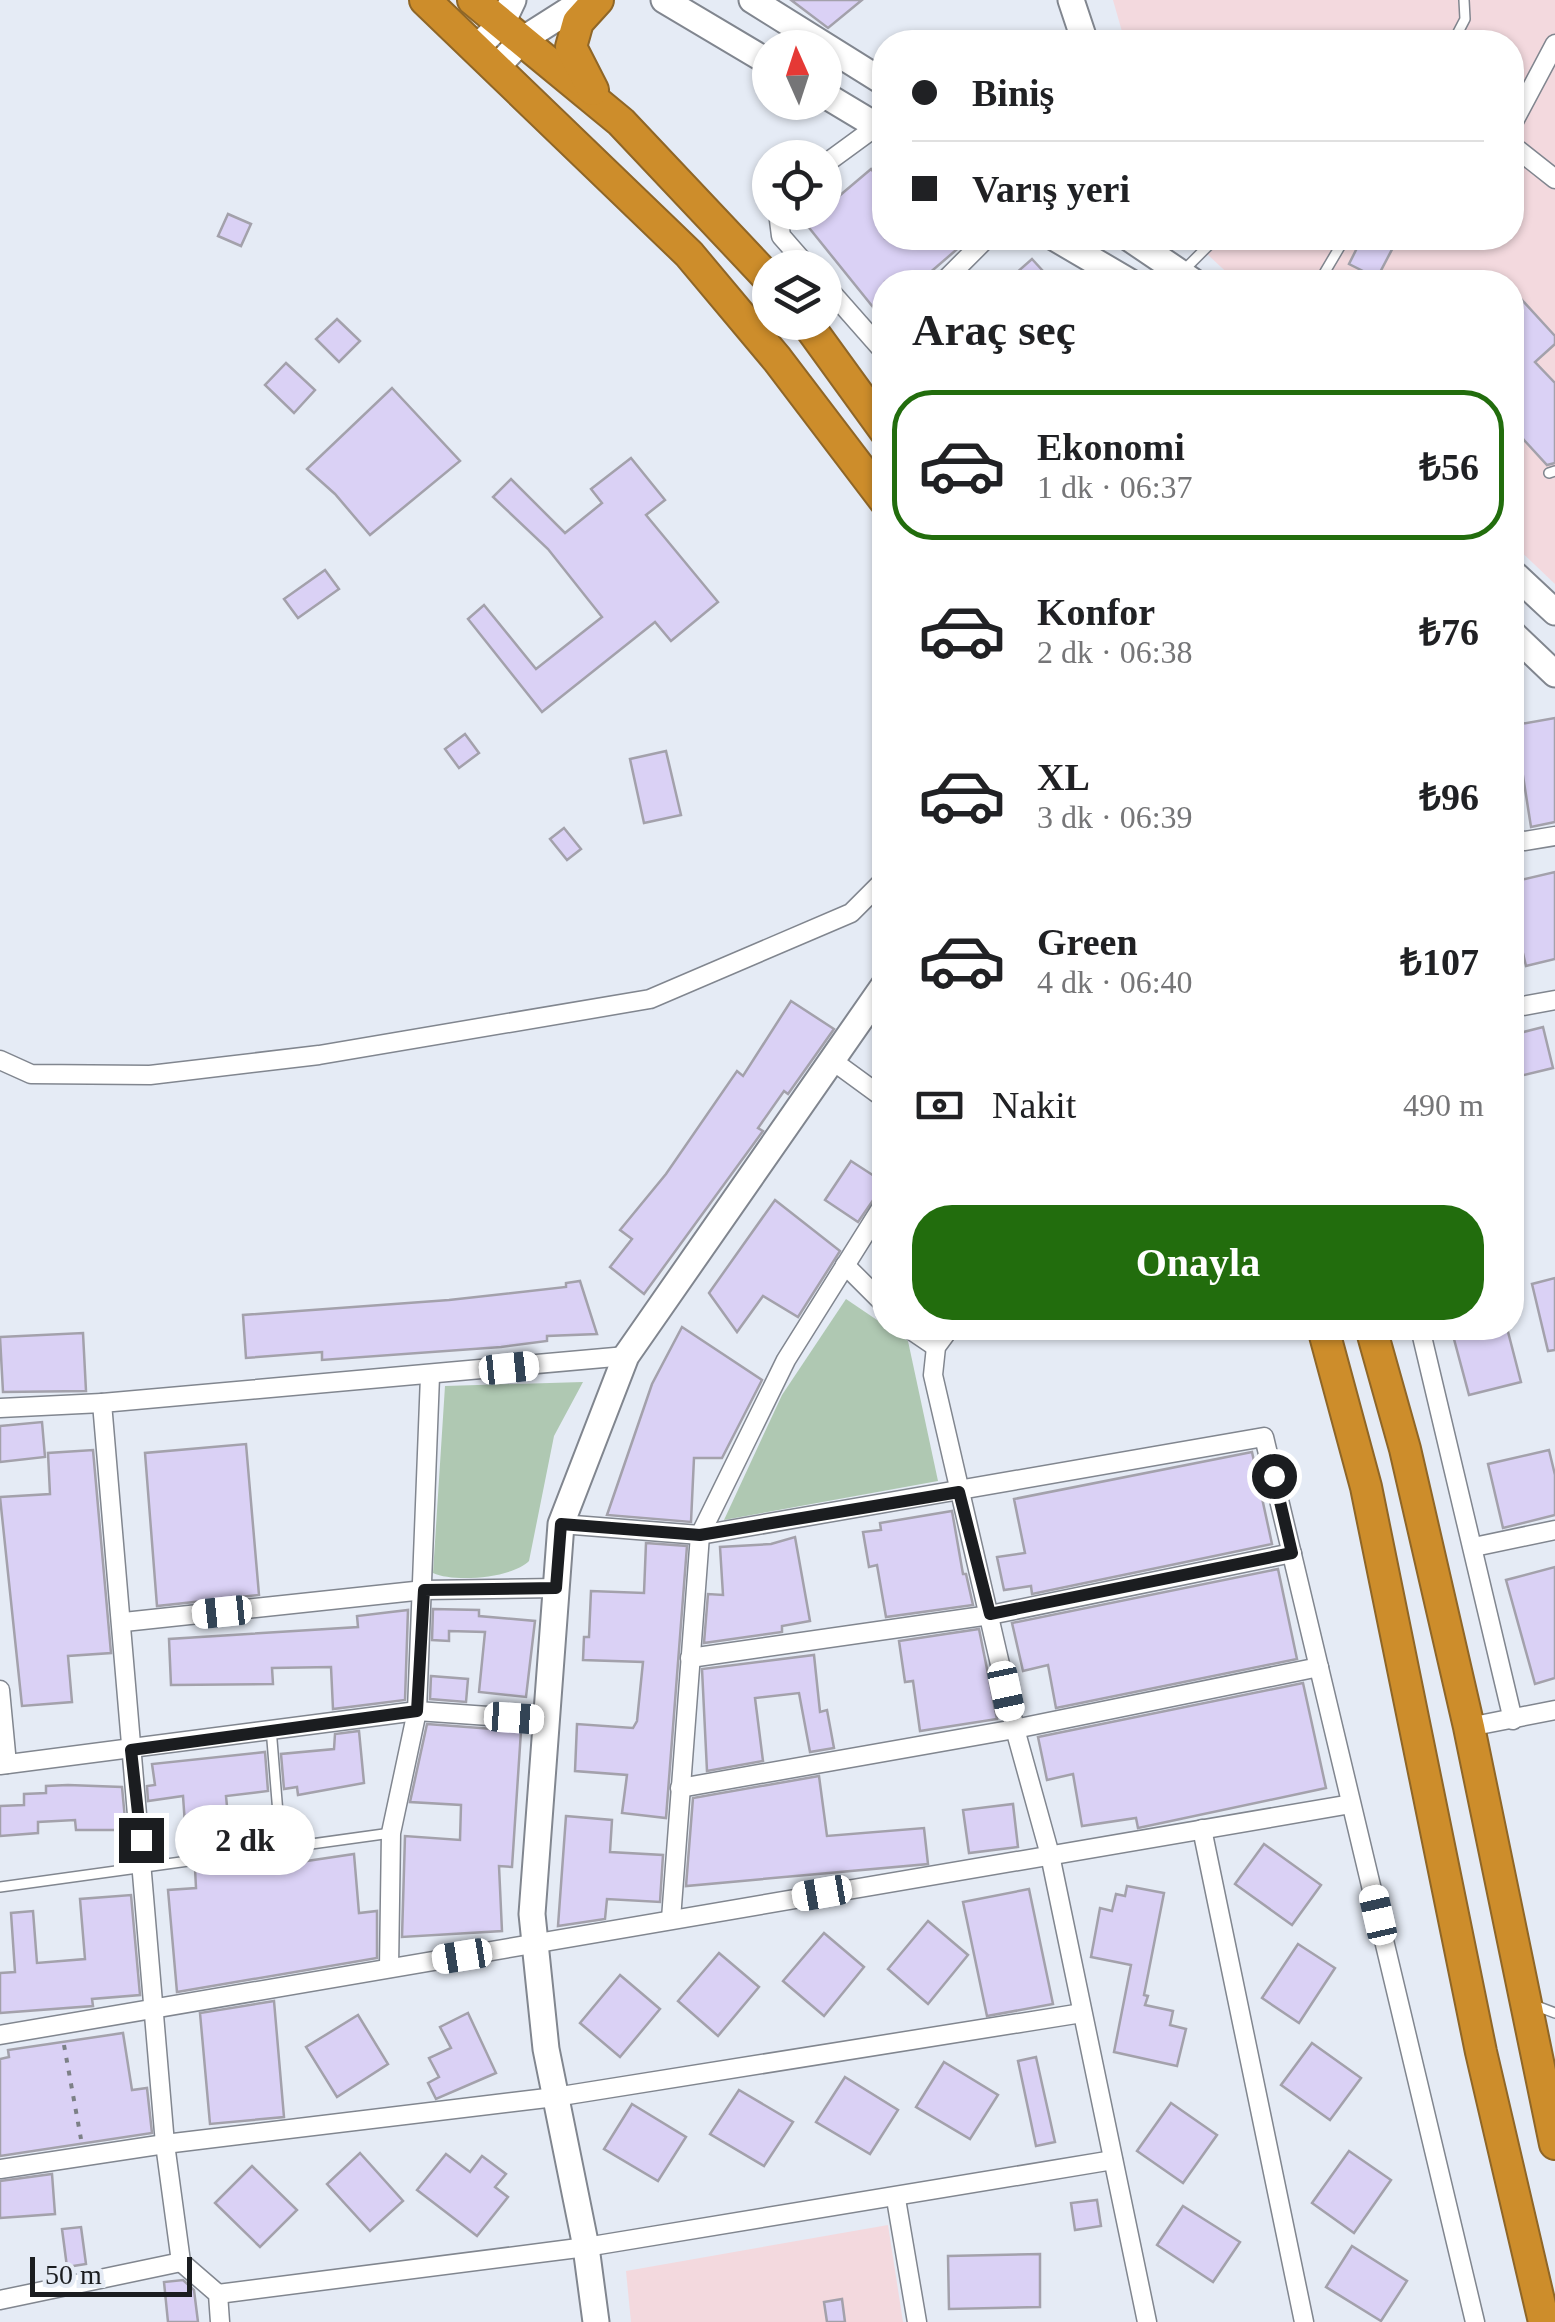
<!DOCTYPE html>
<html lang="tr">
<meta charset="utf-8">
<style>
:root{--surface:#fff;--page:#f2f2f2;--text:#202124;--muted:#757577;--line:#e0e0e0;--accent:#226d0d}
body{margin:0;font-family:Georgia,serif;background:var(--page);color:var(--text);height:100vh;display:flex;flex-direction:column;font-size:38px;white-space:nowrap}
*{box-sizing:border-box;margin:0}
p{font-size:32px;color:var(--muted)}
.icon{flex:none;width:55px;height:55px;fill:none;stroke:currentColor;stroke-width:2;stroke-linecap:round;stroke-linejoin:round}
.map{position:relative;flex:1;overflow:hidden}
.side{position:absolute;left:872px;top:270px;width:652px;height:1070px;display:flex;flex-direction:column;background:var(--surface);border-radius:40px;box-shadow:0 2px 8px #0004}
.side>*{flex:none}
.top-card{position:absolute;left:872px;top:30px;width:652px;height:220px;border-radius:40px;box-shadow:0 2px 8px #0004;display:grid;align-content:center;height:220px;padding:0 40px;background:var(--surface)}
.needle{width:65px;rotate:357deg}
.fabs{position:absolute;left:752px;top:30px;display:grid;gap:20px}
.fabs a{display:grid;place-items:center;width:90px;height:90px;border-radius:50%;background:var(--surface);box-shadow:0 2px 8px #0004;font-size:50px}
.scale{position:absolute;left:30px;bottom:25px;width:162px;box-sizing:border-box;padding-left:10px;border:5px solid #1b1d20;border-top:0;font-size:28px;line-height:35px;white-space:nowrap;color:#1b1d20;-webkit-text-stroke:8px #e5ebf5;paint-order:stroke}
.end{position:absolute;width:45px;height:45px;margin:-22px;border:12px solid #1b1d20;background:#fff;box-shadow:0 0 0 5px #fff}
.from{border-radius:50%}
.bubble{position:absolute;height:70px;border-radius:35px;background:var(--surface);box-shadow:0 2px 8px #0004;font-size:32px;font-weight:700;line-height:70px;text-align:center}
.car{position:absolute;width:30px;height:60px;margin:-30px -15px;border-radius:12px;box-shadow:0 0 8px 2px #0007;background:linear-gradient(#fff 24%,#345 0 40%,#fff 0 76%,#345 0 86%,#fff 0)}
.top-card b{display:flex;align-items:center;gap:35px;height:95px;font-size:38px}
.top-card b+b{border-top:2px solid var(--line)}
.top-card i{width:25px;height:25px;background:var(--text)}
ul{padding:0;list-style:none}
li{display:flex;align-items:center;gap:30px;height:150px;margin:0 20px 15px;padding:0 20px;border:5px solid transparent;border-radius:40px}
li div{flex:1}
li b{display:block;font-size:38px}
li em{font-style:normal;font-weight:700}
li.on{border-color:var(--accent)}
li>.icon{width:90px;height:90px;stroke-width:1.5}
h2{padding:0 40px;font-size:45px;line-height:120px}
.pay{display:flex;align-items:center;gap:25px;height:110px;padding:0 40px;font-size:38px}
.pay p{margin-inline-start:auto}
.button{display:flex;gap:20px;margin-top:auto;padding:20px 40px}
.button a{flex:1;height:115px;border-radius:40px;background:var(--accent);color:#fff;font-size:40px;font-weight:700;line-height:115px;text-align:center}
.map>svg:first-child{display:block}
</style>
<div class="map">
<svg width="1555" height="2322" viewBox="0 0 1555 2322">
<rect width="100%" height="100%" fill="#e5ebf5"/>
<!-- education -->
<g fill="#f3d9de">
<path d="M1113 0H1555V584L1513 544 1512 282H1237L1190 238H1512V42H1125Z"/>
<path d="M888 2225 903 2322H631L626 2271Z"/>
</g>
<!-- green -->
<g fill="#afc8b2">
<path d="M846 1299 908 1341 938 1481 724 1520 782 1395Z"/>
<path d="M583 1382 554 1436 529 1561C512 1578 455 1583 433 1573L445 1386Z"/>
</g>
<!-- building -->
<g fill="#dad1f5" stroke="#a3a1ab" stroke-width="2.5">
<path d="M791 0H862L828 28Z"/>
<path d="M871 169 885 186V238H970L919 282H885V322L806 224Z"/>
<path d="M228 214 251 224 241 246 218 236Z"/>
<path d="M1362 238H1398L1377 278 1349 264Z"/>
<path d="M1032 259 1053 282H1006Z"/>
<path d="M1522 300 1555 336V344L1535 362 1555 383V463L1547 465 1512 427V330L1520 324 1512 309Z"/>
<path d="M337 319 360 341 339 362 316 339Z"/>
<path d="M286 363 315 390 294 413 265 385Z"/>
<path d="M392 388 460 461 370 535 335 494 307 469Z"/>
<path d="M631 458 665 500 646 515 718 602 671 641 655 622 542 712 468 619 484 605 536 669 602 617 548 549 493 497 511 479 565 533 602 503 591 489Z"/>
<path d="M325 570 339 589 298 618 284 599Z"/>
<path d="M1555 718V822L1531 827 1515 725Z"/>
<path d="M465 734 479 753 459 768 445 749Z"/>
<path d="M666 751 681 815 644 823 630 759Z"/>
<path d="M564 828 581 849 567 860 550 839Z"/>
<path d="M1555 872V959L1526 966 1512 907V882Z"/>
<path d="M791 1001 834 1029 788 1094 784 1091 758 1128 763 1131 644 1294 610 1267 632 1239 620 1230 666 1174 737 1071 743 1076Z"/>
<path d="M1543 1027 1553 1068 1512 1078V1035Z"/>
<path d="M851 1161 885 1183 858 1222 825 1200Z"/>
<path d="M775 1200 840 1251 798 1317 763 1296 737 1332 709 1293Z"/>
<path d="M1555 1278V1350L1548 1351 1532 1284Z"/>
<path d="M580 1281 597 1334 547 1336V1341L501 1347 322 1360V1352L246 1358 243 1315 449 1300 566 1287V1283Z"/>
<path d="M682 1327 762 1380 722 1458H694L691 1522 607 1515 652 1384Z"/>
<path d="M1451 1328H1507L1521 1382 1469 1395Z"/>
<path d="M83 1333 86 1391 3 1392 0 1337Z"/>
<path d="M42 1422 45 1457 0 1462V1426Z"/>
<path d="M246 1444 259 1595 157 1606 145 1453Z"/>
<path d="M93 1450 111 1653 68 1656 72 1702 22 1706 0 1497 50 1494 48 1453Z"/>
<path d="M1549 1450 1555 1475V1515L1503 1528 1488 1464Z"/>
<path d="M1252 1452 1272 1544 1032 1594 1031 1586 1004 1590 997 1557 1025 1553 1014 1499Z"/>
<path d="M952 1511 963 1574H966L973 1605 886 1617 877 1565 869 1567 863 1532 881 1530 880 1523Z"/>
<path d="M795 1537 810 1621 782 1626V1632L704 1643 708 1594 723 1595 720 1547 771 1544Z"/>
<path d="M646 1543 687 1546 666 1818 622 1813 627 1775 575 1771 577 1724 633 1728 637 1721 643 1662 583 1660 584 1637H589L591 1591 644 1593Z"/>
<path d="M1555 1567V1678L1535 1684 1506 1580Z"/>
<path d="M1278 1569 1297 1659 1056 1708 1048 1665 1023 1671 1012 1623Z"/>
<path d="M433 1609 479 1610V1616L535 1621 526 1697 479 1692 485 1632 449 1631V1641L432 1640Z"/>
<path d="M408 1610 405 1700 333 1709 331 1667 272 1668 273 1684 171 1685 169 1639 358 1627 357 1616Z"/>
<path d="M979 1629 997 1719 920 1731 913 1681 905 1682 899 1641Z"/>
<path d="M814 1655 820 1712 827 1710 834 1748 810 1752 799 1693 755 1698 763 1761 707 1771 702 1669Z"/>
<path d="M431 1676 468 1679 466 1702 430 1699Z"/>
<path d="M1303 1683 1326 1788 1138 1828 1136 1818 1082 1826 1073 1774 1047 1780 1038 1737Z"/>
<path d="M427 1724 521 1731 512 1867 499 1866 502 1931 402 1937 405 1836 460 1840 461 1805 410 1802Z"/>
<path d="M359 1731 364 1783 298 1795 297 1787 284 1789 281 1754 334 1749 335 1734Z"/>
<path d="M265 1752 268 1791 226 1796 231 1847 187 1853 183 1796 148 1801 147 1786 155 1785 152 1764Z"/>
<path d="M819 1776 827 1836 924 1828 928 1864 686 1886 693 1798Z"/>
<path d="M68 1785 122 1787 126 1830H76L75 1820 38 1822V1833L0 1836V1806L24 1805V1794L46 1793V1786Z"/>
<path d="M1013 1804 1018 1847 969 1853 963 1810Z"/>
<path d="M566 1816 612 1820 610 1852 663 1855 660 1902 607 1899 605 1919 558 1926Z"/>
<path d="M1264 1844 1321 1885 1292 1925 1235 1884Z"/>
<path d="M354 1854 359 1913 377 1911V1958L177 1992 168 1890 196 1888 195 1868 232 1863 233 1869 280 1865Z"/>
<path d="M1127 1886 1164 1893 1144 1995 1148 1996 1145 2005 1173 2011 1170 2025 1186 2029 1177 2066 1114 2052 1131 1965 1091 1957 1100 1908 1112 1911 1116 1894 1125 1896Z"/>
<path d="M1029 1889 1053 2004 987 2016 963 1902Z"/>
<path d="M131 1895 140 1995 92 1999 93 2006 0 2013V1973L15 1972 11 1913 33 1911 37 1963 85 1959 80 1899Z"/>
<path d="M928 1921 968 1955 928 2004 888 1969Z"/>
<path d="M824 1933 864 1967 824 2016 783 1981Z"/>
<path d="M1298 1944 1335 1968 1299 2023 1262 1998Z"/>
<path d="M719 1953 759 1987 718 2036 678 2001Z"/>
<path d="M620 1975 660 2009 620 2057 580 2023Z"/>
<path d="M274 2001 284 2117 210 2124 200 2013Z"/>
<path d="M468 2013 496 2073 436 2099 428 2083 439 2077 429 2058 451 2048 440 2027Z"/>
<path d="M358 2015 388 2064 337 2097 306 2047Z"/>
<path d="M123 2033 132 2090 147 2088 152 2133 0 2156V2059L9 2057 8 2050Z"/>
<path d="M1312 2043 1361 2078 1330 2120 1281 2085Z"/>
<path d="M1036 2057 1055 2142 1036 2146 1018 2061Z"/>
<path d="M944 2062 998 2095 970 2139 916 2107Z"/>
<path d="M845 2077 898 2110 870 2154 816 2122Z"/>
<path d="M739 2090 793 2122 764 2166 710 2134Z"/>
<path d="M1171 2103 1217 2135 1183 2183 1137 2151Z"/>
<path d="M632 2104 686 2137 658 2181 604 2149Z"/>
<path d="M1349 2151 1391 2180 1354 2233 1312 2203Z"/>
<path d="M360 2153 403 2201 370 2231 327 2184Z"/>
<path d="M446 2154 470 2172 482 2156 506 2174 495 2187 508 2197 477 2236 417 2190Z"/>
<path d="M252 2166 297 2210 260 2247 215 2203Z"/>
<path d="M52 2174 55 2214 0 2218V2181Z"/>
<path d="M1097 2200 1101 2226 1075 2230 1071 2203Z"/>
<path d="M1183 2206 1240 2242 1213 2282 1157 2245Z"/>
<path d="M81 2227 86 2264 67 2267 62 2229Z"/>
<path d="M1352 2246 1407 2281 1381 2321 1326 2287Z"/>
<path d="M1040 2254V2307L949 2309 948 2256Z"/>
<path d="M183 2280 194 2290 198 2322H168L164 2282Z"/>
<path d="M842 2299 845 2322H827L824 2302Z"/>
</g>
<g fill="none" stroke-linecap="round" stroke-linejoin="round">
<!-- lane casing -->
<g stroke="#81868f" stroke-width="12">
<g id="lane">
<path d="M1453 42 1465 19 1464 0"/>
<path d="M1183 271 1216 238"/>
<path d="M1319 282 1345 238"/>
<path d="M1549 473 1555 471"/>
<path d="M271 1728 281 1850"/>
<path d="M0 1887 391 1833"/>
<path d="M1534 2005 1555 2013"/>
</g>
</g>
<!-- street casing -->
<g stroke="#81868f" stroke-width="21">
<g id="street">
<path d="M1512 125 1555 44"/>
<path d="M1512 145 1555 179"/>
<path d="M825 164 877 126"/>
<path d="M778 212 781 236 809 268"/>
<path d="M943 282 987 238"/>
<path d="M825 285 885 353"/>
<path d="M1512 843 1555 836"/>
<path d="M1512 1008 1555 1000"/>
<path d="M0 1060 31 1074 150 1075 319 1055 650 999 851 913 885 879"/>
<path d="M833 1061 885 1099"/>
<path d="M845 1265 885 1305"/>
<path d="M908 1328 936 1347"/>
<path d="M950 1328 936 1347 933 1375 1015 1729 1050 1855 1147 2322"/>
<path d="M1420 1328 1513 1720"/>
<path d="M0 1408 102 1403"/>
<path d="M561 1524 700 1535 1264 1437 1475 2322"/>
<path d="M1474 1547 1555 1530"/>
<path d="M124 1622 424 1590 556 1588"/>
<path d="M690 1658 990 1615 1292 1553"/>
<path d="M0 1690 7 1764"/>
<path d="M1469 1727 1555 1710"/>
<path d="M0 1765 417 1711 547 1720"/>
<path d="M680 1788 1015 1729 1319 1667"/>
<path d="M1202 1829 1304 2322"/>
<path d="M671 1919 700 1535 786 1360 885 1202"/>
<path d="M389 1968 391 1833 417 1711 430 1376"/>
<path d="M0 2035 1351 1804"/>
<path d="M0 2169 165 2144 555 2097 1082 2013"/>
<path d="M896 2199 917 2322"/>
<path d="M218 2294 586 2247 1113 2160"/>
<path d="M0 2300 181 2262"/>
<path d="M220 2322 218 2294 181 2262 165 2144 102 1403 626 1356"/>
</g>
</g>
<!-- secondary casing -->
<g stroke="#81868f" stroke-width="29">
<g id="secondary">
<path d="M664 0 770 63"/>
<path d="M752 0 885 83"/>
<path d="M1071 0 1085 42"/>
<path d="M475 49 502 23 513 0"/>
<path d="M495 69 522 40 585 0"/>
<path d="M825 95 885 131"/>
<path d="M1055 238 1130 282"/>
<path d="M1129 238 1194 282"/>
<path d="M1512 572 1555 612"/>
<path d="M1512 633 1555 674"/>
<path d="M596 2322 586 2247 546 2049 532 1914 561 1524 626 1356 885 984"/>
</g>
</g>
<!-- highway casing -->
<g stroke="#8f6627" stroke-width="34">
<g id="highway">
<path d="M425 0 689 254 777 359 885 501"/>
<path d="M473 0 621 122 770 280"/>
<path d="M593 90 571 47 578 22 598 0"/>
<path d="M806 322 885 431"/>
<path d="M1323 1328 1366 1487 1481 2052 1544 2322"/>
<path d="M1371 1328 1405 1449 1469 1727 1555 2144"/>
</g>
</g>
<!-- path -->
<path stroke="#7c8086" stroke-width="4" stroke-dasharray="5 8" stroke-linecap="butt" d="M64 2045 81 2139"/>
<!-- lane -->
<use href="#lane" stroke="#fff" stroke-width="9"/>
<!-- street -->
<use href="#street" stroke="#fff" stroke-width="18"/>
<!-- secondary -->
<use href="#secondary" stroke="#fff" stroke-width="25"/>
<!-- highway -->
<use href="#highway" stroke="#cd8d2b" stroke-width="30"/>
</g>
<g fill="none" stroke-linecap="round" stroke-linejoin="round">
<!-- route -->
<path stroke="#1b1d20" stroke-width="12" d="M141 1840 131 1750 417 1711 424 1590 556 1588 561 1524 700 1535 959 1492 990 1614 1292 1553 1274 1476"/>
</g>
</svg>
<div class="fabs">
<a><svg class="needle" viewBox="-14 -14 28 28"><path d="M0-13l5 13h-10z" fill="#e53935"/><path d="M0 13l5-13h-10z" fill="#757577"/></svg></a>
<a><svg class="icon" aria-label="locate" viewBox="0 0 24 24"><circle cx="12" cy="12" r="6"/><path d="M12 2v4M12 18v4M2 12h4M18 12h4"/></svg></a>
<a><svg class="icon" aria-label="layers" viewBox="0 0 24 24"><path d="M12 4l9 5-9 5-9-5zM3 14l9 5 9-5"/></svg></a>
</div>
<div class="scale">50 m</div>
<i class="end from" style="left:1274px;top:1476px"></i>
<i class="end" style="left:141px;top:1840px"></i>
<div class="bubble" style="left:175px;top:1805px;width:140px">2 dk</div>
<i class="car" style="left:509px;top:1368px;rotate:84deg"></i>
<i class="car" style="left:222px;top:1612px;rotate:264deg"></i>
<i class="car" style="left:1006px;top:1691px;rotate:168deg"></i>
<i class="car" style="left:514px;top:1718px;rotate:94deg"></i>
<i class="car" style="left:822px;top:1893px;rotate:260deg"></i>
<i class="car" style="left:1378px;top:1915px;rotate:347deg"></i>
<i class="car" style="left:462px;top:1956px;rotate:261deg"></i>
<div class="top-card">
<b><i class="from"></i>Biniş</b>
<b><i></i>Varış yeri</b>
</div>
<section class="side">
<h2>Araç seç</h2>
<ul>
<li class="on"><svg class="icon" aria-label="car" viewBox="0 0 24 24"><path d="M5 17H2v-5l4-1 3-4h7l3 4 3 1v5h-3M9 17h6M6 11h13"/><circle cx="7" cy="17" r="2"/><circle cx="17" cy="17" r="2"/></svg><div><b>Ekonomi</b><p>1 dk · 06:37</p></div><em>₺56</em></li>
<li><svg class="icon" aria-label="car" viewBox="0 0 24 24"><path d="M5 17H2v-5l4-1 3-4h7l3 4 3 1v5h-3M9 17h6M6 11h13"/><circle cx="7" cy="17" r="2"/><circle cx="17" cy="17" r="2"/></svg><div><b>Konfor</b><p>2 dk · 06:38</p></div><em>₺76</em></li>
<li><svg class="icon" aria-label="car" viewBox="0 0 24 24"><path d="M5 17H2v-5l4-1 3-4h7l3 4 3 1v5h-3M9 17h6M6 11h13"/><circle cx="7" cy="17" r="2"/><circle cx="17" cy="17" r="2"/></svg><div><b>XL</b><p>3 dk · 06:39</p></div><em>₺96</em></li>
<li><svg class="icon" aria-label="car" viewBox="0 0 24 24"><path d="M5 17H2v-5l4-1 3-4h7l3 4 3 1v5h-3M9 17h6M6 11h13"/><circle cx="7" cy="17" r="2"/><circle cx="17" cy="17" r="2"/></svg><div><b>Green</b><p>4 dk · 06:40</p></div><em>₺107</em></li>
</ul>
<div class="pay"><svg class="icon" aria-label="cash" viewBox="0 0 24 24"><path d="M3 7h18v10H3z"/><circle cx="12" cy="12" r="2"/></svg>Nakit<p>490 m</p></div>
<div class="button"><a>Onayla</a></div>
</section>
</div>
